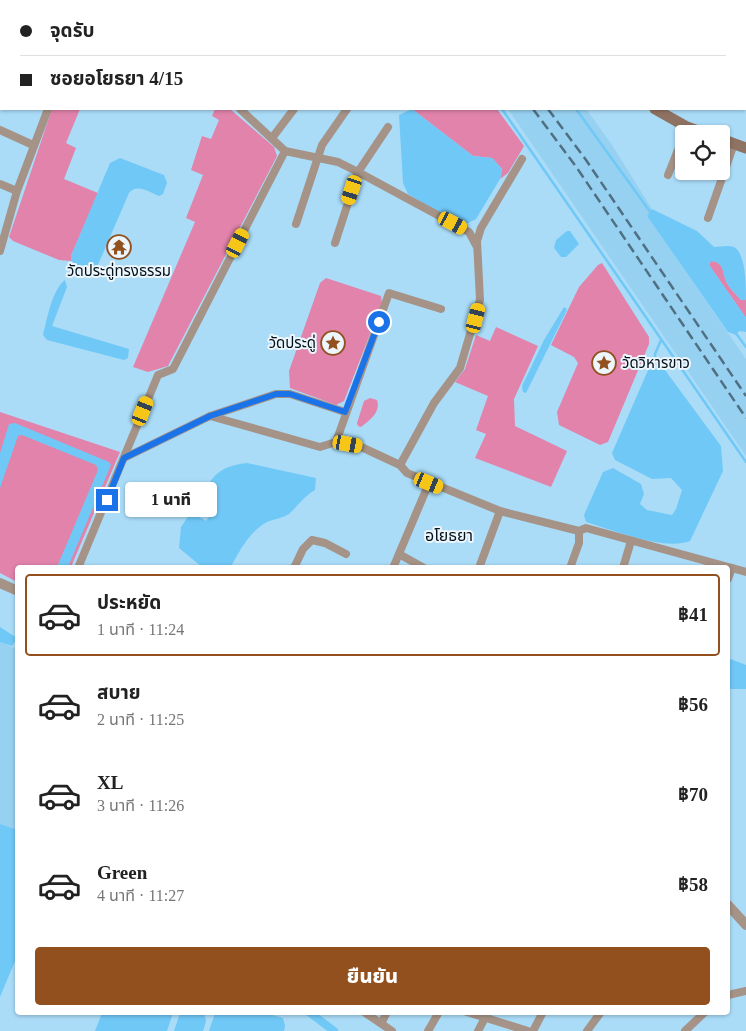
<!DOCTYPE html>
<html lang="th">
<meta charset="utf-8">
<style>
:root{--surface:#fff;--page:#f2f2f2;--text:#222;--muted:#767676;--line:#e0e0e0;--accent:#92501f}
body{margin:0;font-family:"Times New Roman","Noto Sans Thai",serif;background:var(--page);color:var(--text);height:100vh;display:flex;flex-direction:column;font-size:19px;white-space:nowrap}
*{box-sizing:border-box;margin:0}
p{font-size:16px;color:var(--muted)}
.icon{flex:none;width:28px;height:28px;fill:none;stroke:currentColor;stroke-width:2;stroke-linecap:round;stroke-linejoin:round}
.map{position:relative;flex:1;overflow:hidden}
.side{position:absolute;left:15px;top:565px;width:715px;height:450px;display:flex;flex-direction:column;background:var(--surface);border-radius:5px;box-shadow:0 1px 4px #0004}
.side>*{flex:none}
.banner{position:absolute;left:0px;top:0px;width:746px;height:110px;box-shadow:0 1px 4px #0004;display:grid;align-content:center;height:110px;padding:0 20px;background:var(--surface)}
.tools{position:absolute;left:675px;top:125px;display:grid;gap:10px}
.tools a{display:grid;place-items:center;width:55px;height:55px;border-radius:5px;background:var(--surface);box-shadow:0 1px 4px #0004;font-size:25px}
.end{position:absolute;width:22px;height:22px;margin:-11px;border:6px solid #1a73e8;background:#fff;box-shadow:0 0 0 2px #fff}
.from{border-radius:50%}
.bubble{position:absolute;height:35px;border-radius:5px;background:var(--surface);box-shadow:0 1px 4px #0004;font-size:16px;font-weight:800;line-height:35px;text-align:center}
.car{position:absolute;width:15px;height:30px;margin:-15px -8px;border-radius:6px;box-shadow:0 0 4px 1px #0007;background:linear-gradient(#f5c518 24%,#345 0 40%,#f5c518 0 76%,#345 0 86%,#f5c518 0)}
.banner b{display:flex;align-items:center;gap:18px;height:48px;font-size:19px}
.banner b+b{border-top:1px solid var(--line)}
.banner i{width:12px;height:12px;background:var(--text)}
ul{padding:9px 0 0;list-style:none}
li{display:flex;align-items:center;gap:15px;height:82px;margin:0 10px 8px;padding:0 10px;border:2px solid transparent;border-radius:5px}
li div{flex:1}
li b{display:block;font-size:19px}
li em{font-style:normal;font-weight:800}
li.on{border-color:var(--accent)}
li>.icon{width:45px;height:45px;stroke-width:1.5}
.action{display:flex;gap:10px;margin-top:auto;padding:10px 20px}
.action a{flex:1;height:58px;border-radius:5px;background:var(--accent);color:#fff;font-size:20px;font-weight:800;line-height:58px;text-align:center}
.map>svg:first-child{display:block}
</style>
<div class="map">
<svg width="746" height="1031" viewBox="0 0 746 1031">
<rect width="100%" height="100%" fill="#aadcf8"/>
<!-- built -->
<g fill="#97d1f1">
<path d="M30 0H236L29 1Z"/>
<path d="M508 109H586L610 142 652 209 647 216 746 359V456Z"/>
<path d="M0 641 17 650V830L0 824Z"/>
</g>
<!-- green -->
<g fill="#e183ab">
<path d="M52 109H80L66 143 76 148 64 179 98 193 71 256V261L59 260 13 241 9 237Z"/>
<path d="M215 109H230L274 147 277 156 168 366 148 372 133 367 195 222 186 218 203 175 191 170 202 136 211 139 219 120 212 116Z"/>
<path d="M412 109H497L524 146 508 173 500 179 502 169 492 158 473 156Z"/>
<path d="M711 261C725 262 722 273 727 283 730 289 736 294 741 300H746V318L709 265Z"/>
<path d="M602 263 649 337V344L608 442 600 445 559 425 557 412 578 363 574 357 551 345 579 287 598 265Z"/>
<path d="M326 278 381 296 382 303 344 401 336 405 290 388 289 371 320 283Z"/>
<path d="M496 327 538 346 514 399 515 426 567 451 551 487 475 458 486 434 476 430 488 396 455 382 465 369 476 335 490 341Z"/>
<path d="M370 398 377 400C381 412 370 420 361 427L358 426 357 423 364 401Z"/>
<path d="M0 412 120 452 71 567 18 568 17 582 0 573Z"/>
</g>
<!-- water -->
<g fill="#70c8f7">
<path d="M292 0H427L428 1H294Z"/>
<path d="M412 109 473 156 492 158 502 169 500 179 476 219 462 226 408 194 403 183 399 115Z"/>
<path d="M120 158 164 175 167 183 163 194 159 196C149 192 137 183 129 193L94 274 90 275 71 261V256L110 163Z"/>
<path d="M652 209 697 231 714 247C720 247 728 245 734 247 746 254 746 285 746 300H741C736 294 730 289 727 283 722 274 725 262 711 261L709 265 746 318V332L739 331 736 335 728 332 647 216Z"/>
<path d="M567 231H570L579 244 566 257H561L554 248 556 240Z"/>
<path d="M65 280 67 287 52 326 129 349 128 358 124 360 47 340 43 335C47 319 52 290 65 280Z"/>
<path d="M564 307 567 309 566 312 526 393 523 392 522 386 544 340Z"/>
<path d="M659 362 721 446 723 471 690 541C664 551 613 530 586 522L584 515 603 472 613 468 641 484 644 494 640 504 647 510 672 515 676 509 682 490 671 478 652 479 615 460 612 453 649 368Z"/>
<path d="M15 423 109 462 111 465 68 567H57L98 470 96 465 22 435 18 436 0 488V453L9 424Z"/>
<path d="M247 463 316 478 315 490C304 496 298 506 289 514 283 518 274 519 267 522 250 531 239 551 231 567H202L179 548 181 527 191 512 206 521 217 506 204 494C213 472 224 466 247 463Z"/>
<path d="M0 627 17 638 12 646 0 642Z"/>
<path d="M728 658 746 665V689H728Z"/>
<path d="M0 824 18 830 17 960 15 961 0 997Z"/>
<path d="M102 1013V1012L173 1013 167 1031H95Z"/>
<path d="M180 1013H204L206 1021 203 1031H174Z"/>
<path d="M215 1013H265L283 1018 285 1026 284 1031H209Z"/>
</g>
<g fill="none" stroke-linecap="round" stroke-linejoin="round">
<!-- stream -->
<g stroke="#70c8f7" stroke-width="2.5">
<path d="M499 0 500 1"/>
<path d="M502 109 746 462"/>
<path d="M576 109 651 213"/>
<path d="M735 332 746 347"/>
<path d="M655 367V354L661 340"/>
</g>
<!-- canal -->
<path stroke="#70c8f7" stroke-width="8" d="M309 1012 334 1031"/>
<!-- minor -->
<g stroke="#a69387" stroke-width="8">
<path d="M0 1 1 2"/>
<path d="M674 1V0"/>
<path d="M726 1V0"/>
<path d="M0 76H1"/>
<path d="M745 98H746"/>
<path d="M240 109 285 151 338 162 358 172 335 243"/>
<path d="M388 127 358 172 469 232 476 245"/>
<path d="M0 130 33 145"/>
<path d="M272 138 294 109"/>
<path d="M668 175 684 135"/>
<path d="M0 184 17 191"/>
<path d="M708 218 734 144"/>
<path d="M296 224 322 145 347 109"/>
<path d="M0 251 17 191 48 109"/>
<path d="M210 416 320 447 336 442 359 446 400 465 407 473 500 511 579 531 586 528 746 572"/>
<path d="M336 442 389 293 441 309"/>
<path d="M124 458 210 416 276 394H290L345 412"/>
<path d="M400 465 434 403 460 368 480 300 477 241 481 228 522 159"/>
<path d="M399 554 424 568"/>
<path d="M78 568 158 375 173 369 285 151"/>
<path d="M294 568 303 549 312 540 325 543 346 554"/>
<path d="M393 568 429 483"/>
<path d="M479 568 500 511"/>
<path d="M570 568 579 543V531"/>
<path d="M623 568 631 541"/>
<path d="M728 579 732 568"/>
<path d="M728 995 746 991"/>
<path d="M364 1012 392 1031"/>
<path d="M467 1012 528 1031"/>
<path d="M382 1022 387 1012"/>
<path d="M428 1031 439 1012"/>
<path d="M478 1031 488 1012"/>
<path d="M533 1031 543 1012"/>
<path d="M587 1031 601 1012"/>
<path d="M685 1031 705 1012"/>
</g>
<!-- tertiary -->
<g stroke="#a69387" stroke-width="10">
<path d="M0 583 18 591"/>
<path d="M728 905 746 925"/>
</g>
<!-- secondary -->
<g stroke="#8f7362" stroke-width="11">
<path d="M530 0 531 1"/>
<path d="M655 109 687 127 706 134"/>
<path d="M721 139 746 148"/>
</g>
<!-- rail -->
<g stroke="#506f82" stroke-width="2.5" stroke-dasharray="10 5" stroke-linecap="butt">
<path d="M459 0 460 1"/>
<path d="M533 109 577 168 746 418"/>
<path d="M548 109 586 160 746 396"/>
</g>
</g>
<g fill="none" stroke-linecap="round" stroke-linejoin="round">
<!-- route -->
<path stroke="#1a73e8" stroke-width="6" d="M107 500 124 458 210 416 276 394H290L345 412 379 322"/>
</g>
<!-- icons -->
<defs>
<g id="temple-ring" transform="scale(1.25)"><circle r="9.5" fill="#edf6fc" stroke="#92501f" stroke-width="1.5"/><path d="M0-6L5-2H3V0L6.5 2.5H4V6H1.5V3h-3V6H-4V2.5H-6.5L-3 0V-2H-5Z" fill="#92501f"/></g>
<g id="sight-ring" transform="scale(1.25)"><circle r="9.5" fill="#edf6fc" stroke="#92501f" stroke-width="1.5"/><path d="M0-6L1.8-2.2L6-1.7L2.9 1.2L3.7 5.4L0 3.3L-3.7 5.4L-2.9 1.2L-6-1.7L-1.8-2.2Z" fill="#92501f"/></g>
</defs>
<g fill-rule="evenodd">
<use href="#temple-ring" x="119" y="247"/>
<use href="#sight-ring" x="333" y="343"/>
<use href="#sight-ring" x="604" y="363"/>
</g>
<g text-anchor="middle" stroke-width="4" stroke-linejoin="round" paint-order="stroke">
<!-- poi labels -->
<g font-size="15" fill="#01101a" stroke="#edf6fc">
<text x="119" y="276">วัดประดู่ทรงธรรม</text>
<text x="316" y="348" text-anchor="end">วัดประดู่</text>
<text x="622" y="368" text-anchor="start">วัดวิหารขาว</text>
</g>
<!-- neighbourhood labels -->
<g font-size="16" fill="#01101a" stroke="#edf6fc">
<text x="449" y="541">อโยธยา</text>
</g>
</g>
</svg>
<div class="tools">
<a><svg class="icon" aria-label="locate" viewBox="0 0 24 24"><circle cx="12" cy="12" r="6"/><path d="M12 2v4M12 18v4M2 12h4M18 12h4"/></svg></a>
</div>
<i class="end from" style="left:379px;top:322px"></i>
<i class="end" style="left:107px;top:500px"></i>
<div class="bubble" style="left:125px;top:482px;width:92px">1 นาที</div>
<i class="car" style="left:352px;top:190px;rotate:198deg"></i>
<i class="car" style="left:453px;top:223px;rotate:118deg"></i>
<i class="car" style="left:238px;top:243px;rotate:27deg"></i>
<i class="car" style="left:476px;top:318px;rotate:14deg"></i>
<i class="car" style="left:143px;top:411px;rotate:22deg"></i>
<i class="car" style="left:348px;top:444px;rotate:100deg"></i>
<i class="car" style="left:429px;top:483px;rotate:112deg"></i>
<div class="banner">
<b><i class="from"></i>จุดรับ</b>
<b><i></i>ซอยอโยธยา 4/15</b>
</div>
<section class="side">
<ul>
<li class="on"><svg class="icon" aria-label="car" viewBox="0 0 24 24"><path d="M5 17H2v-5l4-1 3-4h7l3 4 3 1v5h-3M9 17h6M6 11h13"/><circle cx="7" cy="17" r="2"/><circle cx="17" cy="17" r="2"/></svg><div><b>ประหยัด</b><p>1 นาที · 11:24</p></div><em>฿41</em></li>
<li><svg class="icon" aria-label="car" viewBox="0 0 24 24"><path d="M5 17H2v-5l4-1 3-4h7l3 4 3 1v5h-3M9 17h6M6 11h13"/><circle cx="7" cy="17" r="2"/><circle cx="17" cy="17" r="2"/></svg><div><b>สบาย</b><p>2 นาที · 11:25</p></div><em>฿56</em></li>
<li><svg class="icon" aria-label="car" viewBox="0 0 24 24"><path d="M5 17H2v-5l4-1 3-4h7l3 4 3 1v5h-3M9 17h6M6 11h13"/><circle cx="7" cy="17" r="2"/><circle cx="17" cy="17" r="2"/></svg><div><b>XL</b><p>3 นาที · 11:26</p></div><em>฿70</em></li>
<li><svg class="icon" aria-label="car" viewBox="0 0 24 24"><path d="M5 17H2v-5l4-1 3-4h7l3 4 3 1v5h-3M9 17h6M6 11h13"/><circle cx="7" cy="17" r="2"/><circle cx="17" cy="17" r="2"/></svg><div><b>Green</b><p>4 นาที · 11:27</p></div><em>฿58</em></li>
</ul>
<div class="action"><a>ยืนยัน</a></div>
</section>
</div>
